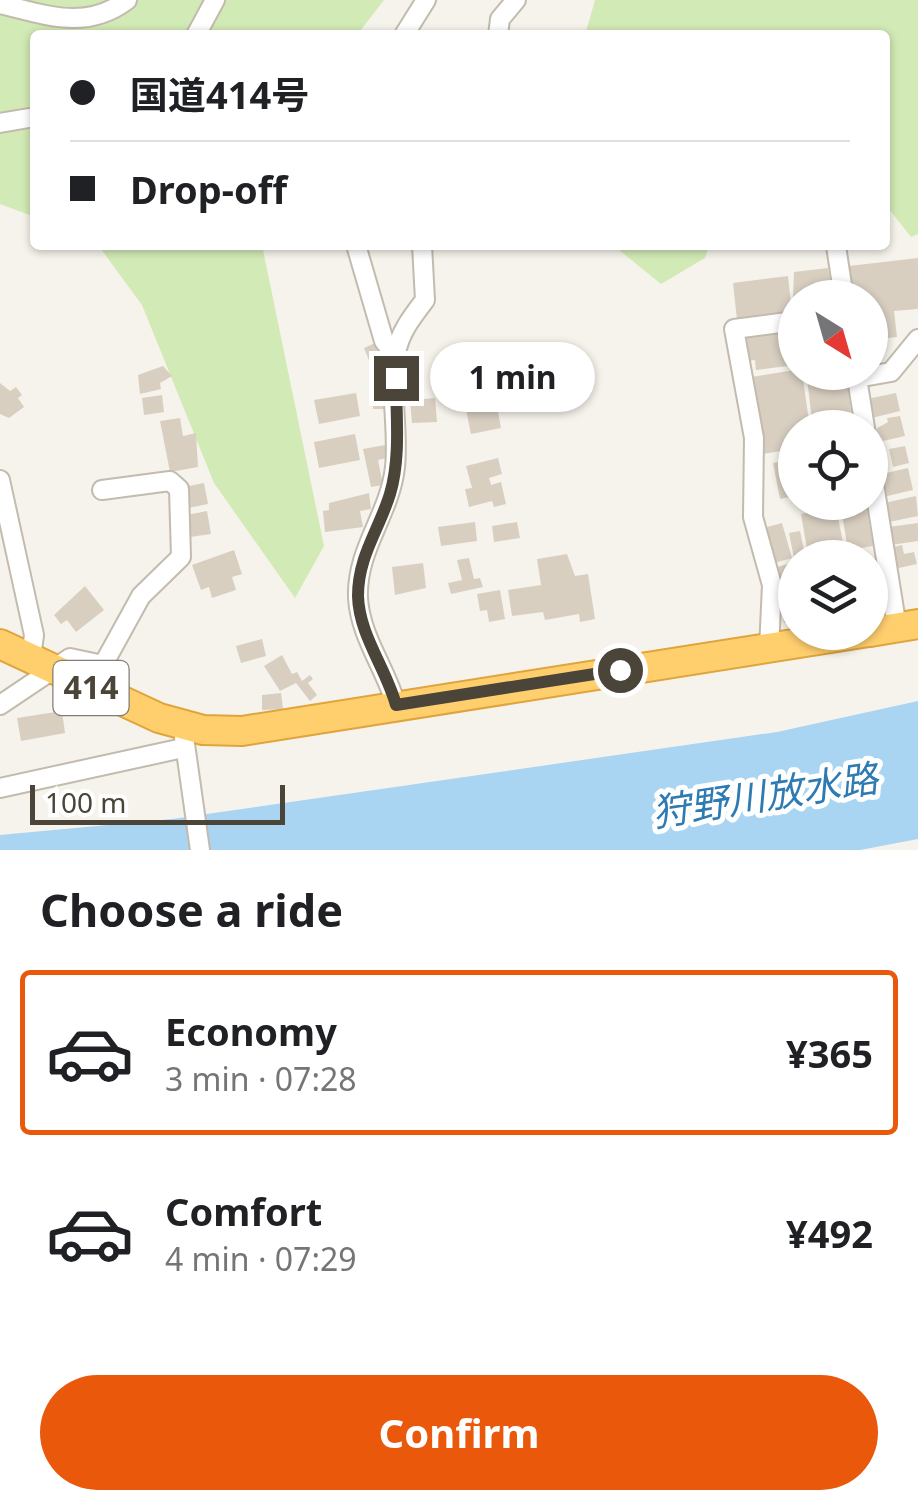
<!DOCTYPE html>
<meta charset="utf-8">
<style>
:root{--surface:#fff;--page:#f6f6f6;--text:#202124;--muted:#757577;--line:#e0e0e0;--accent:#ea580c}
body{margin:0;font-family:"Noto Sans","Noto Sans JP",sans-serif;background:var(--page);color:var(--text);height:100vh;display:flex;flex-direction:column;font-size:38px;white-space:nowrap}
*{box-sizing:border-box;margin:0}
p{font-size:32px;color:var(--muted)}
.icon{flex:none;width:55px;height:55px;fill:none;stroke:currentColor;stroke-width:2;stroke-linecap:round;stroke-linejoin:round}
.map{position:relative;height:850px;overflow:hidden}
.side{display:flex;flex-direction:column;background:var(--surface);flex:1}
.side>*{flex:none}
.hud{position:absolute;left:30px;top:30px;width:860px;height:220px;border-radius:10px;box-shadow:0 2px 8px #0004;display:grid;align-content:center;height:220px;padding:0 40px;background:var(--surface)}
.needle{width:65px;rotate:143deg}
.fabs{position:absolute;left:778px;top:280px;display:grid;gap:20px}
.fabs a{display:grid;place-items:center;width:110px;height:110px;border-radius:50%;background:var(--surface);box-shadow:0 2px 8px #0004;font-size:50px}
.scale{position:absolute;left:30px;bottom:25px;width:255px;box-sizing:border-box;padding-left:10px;border:5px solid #4b4439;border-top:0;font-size:28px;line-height:35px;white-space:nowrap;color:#4b4439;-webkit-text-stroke:8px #fff;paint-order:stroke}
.end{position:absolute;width:45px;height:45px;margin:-22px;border:12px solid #4b4439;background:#fff;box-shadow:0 0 0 5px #fff}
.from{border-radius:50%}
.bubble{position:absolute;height:70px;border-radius:35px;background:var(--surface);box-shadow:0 2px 8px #0004;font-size:32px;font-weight:700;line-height:70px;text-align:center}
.hud b{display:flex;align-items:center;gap:35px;height:95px;font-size:38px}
.hud b+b{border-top:2px solid var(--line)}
.hud i{width:25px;height:25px;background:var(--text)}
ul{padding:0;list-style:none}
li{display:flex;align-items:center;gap:30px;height:165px;margin:0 20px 15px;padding:0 20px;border:5px solid transparent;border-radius:10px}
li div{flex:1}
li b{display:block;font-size:38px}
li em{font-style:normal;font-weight:700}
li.active{border-color:var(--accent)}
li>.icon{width:90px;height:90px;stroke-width:1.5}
h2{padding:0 40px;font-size:45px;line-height:120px}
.action{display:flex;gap:20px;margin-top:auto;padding:20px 40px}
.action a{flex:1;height:115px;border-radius:60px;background:var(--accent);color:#fff;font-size:40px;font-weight:700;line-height:115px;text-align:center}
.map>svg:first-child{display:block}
</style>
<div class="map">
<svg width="918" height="850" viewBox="0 0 918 850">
<rect width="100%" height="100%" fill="#f6f3ec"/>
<!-- green -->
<g fill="#d2eab5">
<path d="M0 0H384L357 35H35V217L0 204Z"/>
<path d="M595 0H918V234L911 237 885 204V35H585Z"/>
<path d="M98 245H262L324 546 295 598 214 483 142 305Z"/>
<path d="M613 245H709L705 258 661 284Z"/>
</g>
<!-- water -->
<path fill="#a9d4f2" d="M918 701V839L860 850H0V835L172 819 777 732Z"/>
<!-- building -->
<g fill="#d8cfc1">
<path d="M918 258V309L894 311 897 337 870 340V298H853L849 266Z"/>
<path d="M828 268 833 298H793L794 272Z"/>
<path d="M788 276 792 313 737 320 733 283Z"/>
<path d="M795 331V365L756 370 755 360 747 361 745 338Z"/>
<path d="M375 343 384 365 373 370 364 348Z"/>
<path d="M163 366 172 376 160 383 161 389 140 394 138 375Z"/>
<path d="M795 370 802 372 810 428H795V449L762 454 751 377Z"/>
<path d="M846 373 853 428H813L807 379Z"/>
<path d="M491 374 501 428 471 434 460 380Z"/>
<path d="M374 380H390L389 409H373Z"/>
<path d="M0 383 10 391 16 387 22 395 18 398 24 407 9 418 0 414Z"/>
<path d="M356 393 360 416 319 424 314 400Z"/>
<path d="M896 393 900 411 872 418 867 399Z"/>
<path d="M162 395 164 412 144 415 142 398Z"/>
<path d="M435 398 437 422 412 423 410 400Z"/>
<path d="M900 416 905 436 874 443 872 431 888 422 887 418Z"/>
<path d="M180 418 183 436 196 433 198 467 170 472 160 421Z"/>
<path d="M355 434 360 460 319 468 314 442Z"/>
<path d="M385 445 387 458 378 460 383 485 371 487 363 449Z"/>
<path d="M905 446 909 463 893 467 889 449Z"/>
<path d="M498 458 502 474 489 478 491 485 501 482 506 504 494 507 492 501 469 507 465 489 472 488 466 466Z"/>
<path d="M789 460 795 496 780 499 773 463Z"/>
<path d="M908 468 913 490 883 497 878 475Z"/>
<path d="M204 483 208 504 188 508 184 487Z"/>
<path d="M369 493 371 509 360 511 363 527 325 532 323 511 329 510V503Z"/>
<path d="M916 496 918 516 889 522 884 503Z"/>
<path d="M866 503 873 546 848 550 841 508Z"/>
<path d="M836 507 844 548 808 555 801 514Z"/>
<path d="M207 511 211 534 190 537 187 515Z"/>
<path d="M475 522 477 541 441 546 438 527Z"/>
<path d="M517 522 520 538 494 542 492 526Z"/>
<path d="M782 523 792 558 774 563 764 528Z"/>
<path d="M918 523V541L891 545 888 527Z"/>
<path d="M800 531 805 555 794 558 789 533Z"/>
<path d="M902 545 904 554 914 552 917 564 894 569 889 548Z"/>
<path d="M234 550 242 574 232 577 236 590 212 598 209 587 201 590 192 565Z"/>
<path d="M567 554 575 576 588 574 595 619 580 622 579 614 545 620 543 612 512 616 508 590 541 585 537 559Z"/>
<path d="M469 558 474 579 480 578 483 587 451 594 448 583 462 580 457 560Z"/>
<path d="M423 563 426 588 395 595 392 567Z"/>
<path d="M792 563 795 620 784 623 773 568Z"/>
<path d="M85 586 104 610 76 632 67 620 61 624 54 615Z"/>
<path d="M500 590 505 619 489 622 487 610 480 611 477 594Z"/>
<path d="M262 639 266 656 241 663 236 646Z"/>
<path d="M282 655 292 674 297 672 302 681 310 675 313 679 308 683 317 695 310 701 296 683 280 691 264 666Z"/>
<path d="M281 693 283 709 262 710V695Z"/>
<path d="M62 711 65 733 21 741 17 718Z"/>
</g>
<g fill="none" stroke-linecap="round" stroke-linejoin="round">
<!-- minor casing -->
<g stroke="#c2bbae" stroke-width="22">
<g id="minor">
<path d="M0 4C46 15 86 31 127 0"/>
<path d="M196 35 215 0"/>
<path d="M404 35 426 0"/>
<path d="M498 35 500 19 516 0"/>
<path d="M0 123 35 117"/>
<path d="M356 245 384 341 395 355"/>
<path d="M836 246 844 298"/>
<path d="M856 372 865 428"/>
<path d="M857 378 891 372 918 339"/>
<path d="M870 459 897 628"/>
<path d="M0 480 34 635 31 658"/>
<path d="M769 649 772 585 753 517 754 438 734 329 795 321"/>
<path d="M0 705 70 658 103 665 141 596 181 557 179 489 170 481 102 490"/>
<path d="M396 705C386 669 360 636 358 598 356 549 390 514 395 467 399 430 389 389 396 353 400 332 412 317 425 300L422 245"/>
<path d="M184 737 200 850"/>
<path d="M0 788 183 748"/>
</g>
</g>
<!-- highway casing -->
<g stroke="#e0a43c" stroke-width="32">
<g id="highway">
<path d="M870 632 918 624"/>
<path d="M0 644 159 718 203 730 242 731 869 632"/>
</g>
</g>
<!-- minor -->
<use href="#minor" stroke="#fff" stroke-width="18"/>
<!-- highway -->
<use href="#highway" stroke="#ffcf6e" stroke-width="28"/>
</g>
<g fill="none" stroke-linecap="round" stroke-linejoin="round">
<!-- route -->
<path stroke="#4b4439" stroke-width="12" d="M396 378C396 415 401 457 390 494 379 530 358 556 358 596 359 635 386 668 396 705L620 670"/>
</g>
<g text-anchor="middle" stroke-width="10" stroke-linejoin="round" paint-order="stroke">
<!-- shield labels -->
<rect fill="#fff" stroke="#817c74" stroke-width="2.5" x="53.5" y="661" width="75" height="54" rx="8"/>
<g font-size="32" font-weight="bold" fill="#4b4439">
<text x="91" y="699">414</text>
</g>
<!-- water labels -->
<g font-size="38" font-style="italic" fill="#2e7ab2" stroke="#fff">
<text transform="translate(765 796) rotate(-9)" y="13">狩野川放水路</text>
</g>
</g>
</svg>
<div class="fabs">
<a><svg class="needle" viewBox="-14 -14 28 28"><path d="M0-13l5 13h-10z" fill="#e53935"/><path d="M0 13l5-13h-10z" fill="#757577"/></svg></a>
<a><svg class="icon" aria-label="locate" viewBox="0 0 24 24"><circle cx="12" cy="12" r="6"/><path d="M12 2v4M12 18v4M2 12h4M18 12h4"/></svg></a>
<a><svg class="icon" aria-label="layers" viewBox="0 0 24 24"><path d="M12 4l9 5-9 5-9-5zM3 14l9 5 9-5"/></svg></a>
</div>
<div class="scale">100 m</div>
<i class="end from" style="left:620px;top:670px"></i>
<i class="end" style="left:396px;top:378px"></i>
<div class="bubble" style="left:430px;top:342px;width:165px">1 min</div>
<div class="hud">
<b><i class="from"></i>国道414号</b>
<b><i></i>Drop-off</b>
</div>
</div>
<section class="side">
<h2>Choose a ride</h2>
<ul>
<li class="active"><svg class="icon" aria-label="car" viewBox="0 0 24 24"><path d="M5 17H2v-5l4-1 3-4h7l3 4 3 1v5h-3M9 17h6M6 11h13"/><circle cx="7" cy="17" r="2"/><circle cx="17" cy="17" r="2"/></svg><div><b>Economy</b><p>3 min · 07:28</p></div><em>¥365</em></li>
<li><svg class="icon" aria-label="car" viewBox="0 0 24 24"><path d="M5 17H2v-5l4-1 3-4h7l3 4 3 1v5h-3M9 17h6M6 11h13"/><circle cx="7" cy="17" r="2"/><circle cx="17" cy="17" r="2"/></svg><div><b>Comfort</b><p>4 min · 07:29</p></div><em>¥492</em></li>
</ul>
<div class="action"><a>Confirm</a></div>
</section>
